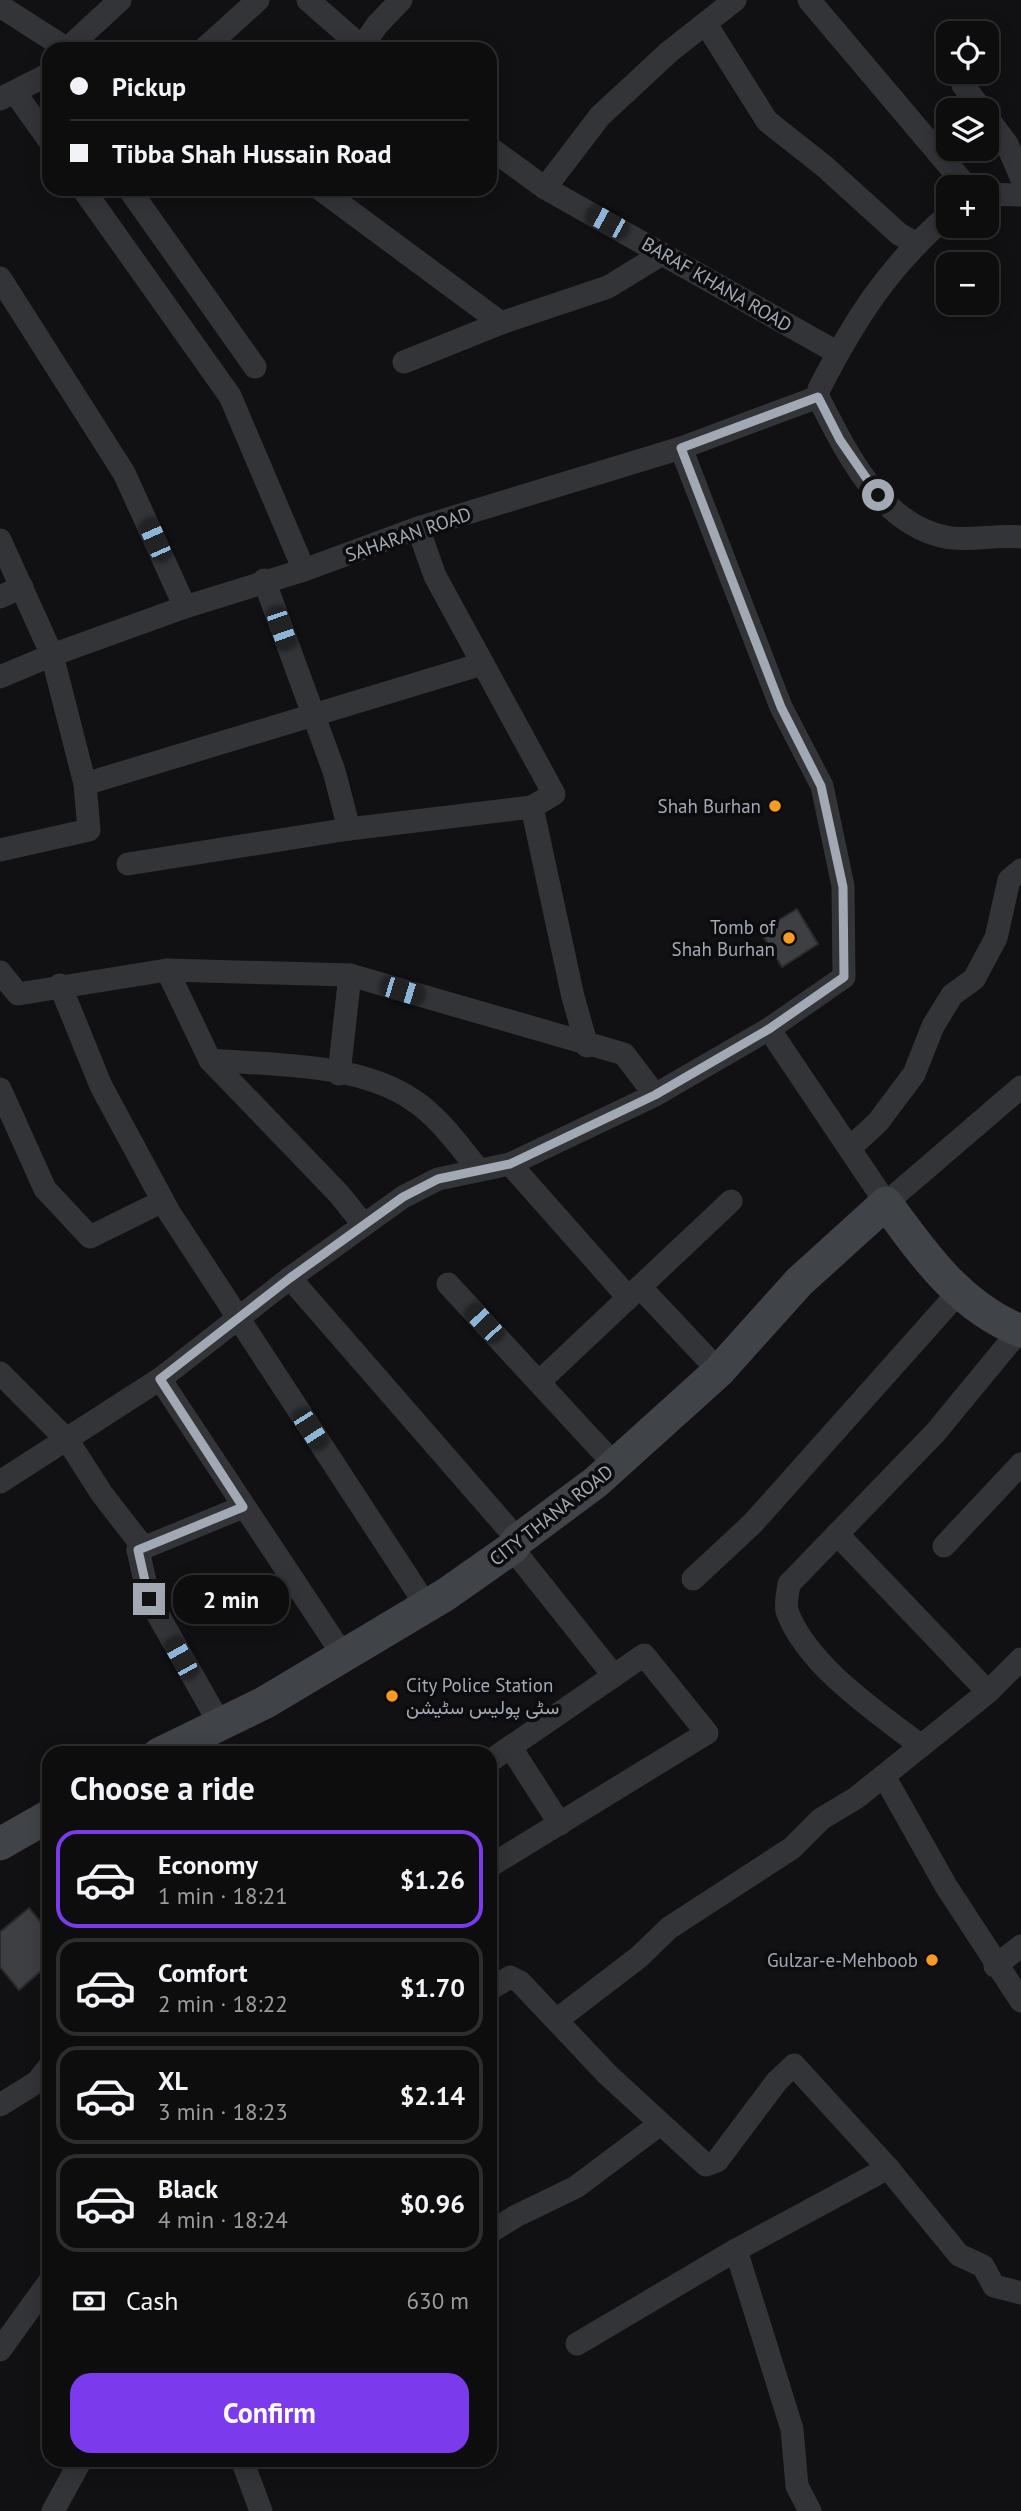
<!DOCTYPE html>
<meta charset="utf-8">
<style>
:root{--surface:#0d0d0e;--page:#1b1b1c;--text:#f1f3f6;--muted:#9a9c9e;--line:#2d2d2e;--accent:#7c3aed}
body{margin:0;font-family:"PT Sans",Vazirmatn,sans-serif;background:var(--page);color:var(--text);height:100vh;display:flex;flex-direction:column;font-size:26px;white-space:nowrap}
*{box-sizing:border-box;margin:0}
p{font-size:23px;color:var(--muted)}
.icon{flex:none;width:38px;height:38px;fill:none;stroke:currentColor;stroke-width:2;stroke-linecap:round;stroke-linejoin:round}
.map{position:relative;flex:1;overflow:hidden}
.panel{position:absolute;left:42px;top:1746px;width:455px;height:721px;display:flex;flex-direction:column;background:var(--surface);border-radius:21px;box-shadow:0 4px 18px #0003,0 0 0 2px var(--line)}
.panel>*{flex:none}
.top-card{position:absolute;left:42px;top:42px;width:455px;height:154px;border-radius:21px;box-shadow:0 4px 18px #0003,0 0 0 2px var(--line);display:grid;align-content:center;height:154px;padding:0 28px;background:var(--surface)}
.fabs{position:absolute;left:936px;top:21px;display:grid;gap:14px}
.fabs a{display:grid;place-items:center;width:63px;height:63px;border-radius:14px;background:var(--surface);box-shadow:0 4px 18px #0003,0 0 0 2px var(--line);font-size:35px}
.end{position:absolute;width:32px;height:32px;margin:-16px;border:9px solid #a2a9b4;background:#111;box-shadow:0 0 0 4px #111}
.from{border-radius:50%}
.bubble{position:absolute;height:49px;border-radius:21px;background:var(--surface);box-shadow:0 4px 18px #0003,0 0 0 2px var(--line);font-size:23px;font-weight:700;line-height:49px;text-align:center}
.car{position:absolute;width:21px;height:42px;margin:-21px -10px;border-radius:9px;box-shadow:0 0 5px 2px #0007;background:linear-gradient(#222 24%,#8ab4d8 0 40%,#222 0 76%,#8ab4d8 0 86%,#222 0)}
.top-card b{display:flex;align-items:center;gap:24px;height:66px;font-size:26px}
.top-card b+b{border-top:2px solid var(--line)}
.top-card i{width:18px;height:18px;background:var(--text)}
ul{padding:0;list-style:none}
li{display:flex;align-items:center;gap:21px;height:98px;margin:0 14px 10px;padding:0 14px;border:4px solid var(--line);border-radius:21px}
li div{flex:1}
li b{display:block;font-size:26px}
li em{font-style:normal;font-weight:700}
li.active{border-color:var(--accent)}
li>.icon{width:63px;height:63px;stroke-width:1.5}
h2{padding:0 28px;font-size:32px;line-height:84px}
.pay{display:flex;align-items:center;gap:18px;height:77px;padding:0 28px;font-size:26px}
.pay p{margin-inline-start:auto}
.button{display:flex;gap:14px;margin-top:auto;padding:14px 28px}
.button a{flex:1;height:80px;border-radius:21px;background:var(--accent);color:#fff;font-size:28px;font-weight:700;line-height:80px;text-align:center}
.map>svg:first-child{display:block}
</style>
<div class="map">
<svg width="1021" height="2511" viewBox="0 0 1021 2511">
<rect width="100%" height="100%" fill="#111113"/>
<!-- building -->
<g fill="#3d3f43" stroke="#2b2b2f" stroke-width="2">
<path d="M797 909 818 944 782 967 760 931Z"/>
<path d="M29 1908 49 1932V1964L19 1990 0 1967V1932Z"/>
</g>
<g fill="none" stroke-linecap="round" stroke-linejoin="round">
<!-- street -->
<g stroke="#323438" stroke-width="23">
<path d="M308 0 364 49"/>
<path d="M809 0 967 187"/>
<path d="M0 6 67 49"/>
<path d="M706 24 767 121 824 166 899 234 915 243"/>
<path d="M362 47 377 25 401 0"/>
<path d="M67 49 120 0"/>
<path d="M204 49 258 0"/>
<path d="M963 85 982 110"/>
<path d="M16 94 49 140"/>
<path d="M0 99 49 74"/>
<path d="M987 117 1007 144 1021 177"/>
<path d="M490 148 545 188 838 353"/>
<path d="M545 188 600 116 669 52 735 0"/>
<path d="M83 189 230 396 304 570"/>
<path d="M129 189 255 367"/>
<path d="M320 189 501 323"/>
<path d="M987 194 1021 195"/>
<path d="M948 215C888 267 855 319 819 389L818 397C846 451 879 523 945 537 969 542 996 534 1021 537"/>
<path d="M0 278 124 473 185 607"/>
<path d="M404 362 501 323 608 287 662 254"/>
<path d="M418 528 435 576 554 794 532 807 573 997 587 1046"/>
<path d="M0 540 52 655 85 784 89 830 0 850"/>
<path d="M264 580 334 771 349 829"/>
<path d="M0 597 22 587"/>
<path d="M0 677 52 655 185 607 304 570 418 528 681 448 818 397"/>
<path d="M85 784 482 664"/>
<path d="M128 864 349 829 532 807"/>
<path d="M167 970 210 1060 339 1194 363 1224"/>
<path d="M0 972 18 994 167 970 350 975 624 1054 655 1095"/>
<path d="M60 985 101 1086 169 1212 426 1605"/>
<path d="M769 1029 886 1203 1021 1087"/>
<path d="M210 1060C273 1065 359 1063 413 1100 439 1117 459 1146 479 1170"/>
<path d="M339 1074 350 975"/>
<path d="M0 1089 45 1189 90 1237 163 1201"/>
<path d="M850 1148 878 1122 914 1074 933 1026 952 995 974 979 996 938 1009 880 1021 870"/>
<path d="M510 1164 627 1296"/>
<path d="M290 1278 518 1540"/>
<path d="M448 1284 615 1465"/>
<path d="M640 1287 719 1371"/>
<path d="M1019 1331 935 1433 789 1584C788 1592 785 1603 787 1611 807 1666 876 1711 921 1746L988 1692 1021 1659"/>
<path d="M0 1373 68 1441 102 1494 140 1543 138 1550 149 1599 220 1724"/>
<path d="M160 1379 343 1655"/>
<path d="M539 1382 731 1201"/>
<path d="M0 1482 160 1379 290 1278 403 1197 438 1179 510 1164 655 1095 769 1029 844 977 843 886 822 786 781 707 681 448"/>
<path d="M837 1534 988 1692"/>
<path d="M944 1546 1021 1464"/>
<path d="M512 1548 614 1676"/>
<path d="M138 1550 243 1507"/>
<path d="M693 1579 753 1523 959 1292"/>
<path d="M511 1748 560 1824"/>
<path d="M490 1761 644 1655 707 1733 490 1866"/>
<path d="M884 1776 946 1886 1021 2001"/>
<path d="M995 1966 1021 1946"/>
<path d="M490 1989 510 1977 520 1982 608 2075 706 2165 717 2161 777 2081 794 2065 888 2168 959 2255 983 2266 994 2286 1021 2293"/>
<path d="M558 2019 639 1957 669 1928 792 1848 821 1819 856 1798 921 1746"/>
<path d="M0 2105 37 2082 49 2067"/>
<path d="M490 2232 516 2216 576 2187 660 2124"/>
<path d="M736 2250 792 2429 797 2486 810 2511"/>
<path d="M577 2344 736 2250 888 2168"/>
<path d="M0 2350 49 2282"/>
<path d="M242 2460 261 2511"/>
<path d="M53 2511 81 2460"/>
</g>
<!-- secondary -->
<g stroke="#404348" stroke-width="33">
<path d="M159 1754 264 1703 445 1595 512 1548 518 1540 596 1482 719 1371 799 1282 886 1203C923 1254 960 1307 1021 1331"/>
<path d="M0 1844 49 1816"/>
</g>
</g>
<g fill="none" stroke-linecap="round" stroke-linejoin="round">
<!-- route -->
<path stroke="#a2a9b4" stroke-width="9" d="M149 1599 138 1550 243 1507 160 1379 290 1278 403 1197 438 1179 510 1164 655 1095 769 1029 844 977 843 887 821 786 781 707 681 448 818 397 840 440 878 495"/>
</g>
<!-- markers -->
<g fill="#f99a23" stroke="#0c0c0e" stroke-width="2.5">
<circle cx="775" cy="806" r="7"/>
<circle cx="789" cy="938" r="7"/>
<circle cx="392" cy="1696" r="7"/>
<circle cx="932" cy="1960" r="7"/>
</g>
<g text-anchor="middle" stroke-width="7" stroke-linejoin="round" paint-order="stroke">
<!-- street labels -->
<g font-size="19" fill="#a2a9b4" stroke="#0c0c0e">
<text transform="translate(717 284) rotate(30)" y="7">BARAF KHANA ROAD</text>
<text transform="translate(408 534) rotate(-19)" y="7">SAHARAN ROAD</text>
<text transform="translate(551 1515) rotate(-38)" y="7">CITY THANA ROAD</text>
</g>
<!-- poi labels -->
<g font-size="19" fill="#a2a9b4" stroke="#0c0c0e" text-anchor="end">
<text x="761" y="813">Shah Burhan</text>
<text x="775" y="934">Tomb of<tspan x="775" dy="22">Shah Burhan</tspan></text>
<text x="406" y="1692" text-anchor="start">City Police Station<tspan x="406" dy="22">سٹی پولیس سٹیشن</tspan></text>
<text x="918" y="1967">Gulzar-e-Mehboob</text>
</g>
</g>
</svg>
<div class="fabs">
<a><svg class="icon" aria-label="locate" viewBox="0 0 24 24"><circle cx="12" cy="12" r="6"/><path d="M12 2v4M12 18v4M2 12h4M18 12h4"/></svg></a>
<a><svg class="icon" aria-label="layers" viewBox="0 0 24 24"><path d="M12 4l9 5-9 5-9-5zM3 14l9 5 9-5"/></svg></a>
<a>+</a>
<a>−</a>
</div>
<i class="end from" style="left:878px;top:495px"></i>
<i class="end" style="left:149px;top:1599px"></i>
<div class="bubble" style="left:173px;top:1575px;width:116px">2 min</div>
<i class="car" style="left:607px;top:222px;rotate:299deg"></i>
<i class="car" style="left:155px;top:540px;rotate:336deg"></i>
<i class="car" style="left:281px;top:628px;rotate:161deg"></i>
<i class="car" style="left:402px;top:991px;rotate:107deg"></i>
<i class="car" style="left:484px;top:1323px;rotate:317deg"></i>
<i class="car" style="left:310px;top:1429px;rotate:147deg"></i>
<i class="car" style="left:181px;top:1658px;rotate:331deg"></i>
<div class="top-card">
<b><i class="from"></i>Pickup</b>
<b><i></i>Tibba Shah Hussain Road</b>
</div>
<section class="panel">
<h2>Choose a ride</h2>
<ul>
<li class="active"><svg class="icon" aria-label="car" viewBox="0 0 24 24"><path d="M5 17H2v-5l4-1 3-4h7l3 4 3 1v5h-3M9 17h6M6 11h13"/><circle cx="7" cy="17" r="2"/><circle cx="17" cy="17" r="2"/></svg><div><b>Economy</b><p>1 min · 18:21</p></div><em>$1.26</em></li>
<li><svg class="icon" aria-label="car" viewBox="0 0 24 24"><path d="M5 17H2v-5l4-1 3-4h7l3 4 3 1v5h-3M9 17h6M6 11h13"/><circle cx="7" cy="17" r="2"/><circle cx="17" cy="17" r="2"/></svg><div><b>Comfort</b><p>2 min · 18:22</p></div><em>$1.70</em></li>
<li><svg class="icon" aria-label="car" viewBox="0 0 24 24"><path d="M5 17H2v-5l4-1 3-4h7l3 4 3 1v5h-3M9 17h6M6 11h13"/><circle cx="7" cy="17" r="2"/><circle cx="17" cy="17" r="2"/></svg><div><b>XL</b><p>3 min · 18:23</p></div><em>$2.14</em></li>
<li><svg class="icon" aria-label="car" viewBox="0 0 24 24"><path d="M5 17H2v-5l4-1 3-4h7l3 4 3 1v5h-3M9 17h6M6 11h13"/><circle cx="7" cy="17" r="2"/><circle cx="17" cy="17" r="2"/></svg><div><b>Black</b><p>4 min · 18:24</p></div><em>$0.96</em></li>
</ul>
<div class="pay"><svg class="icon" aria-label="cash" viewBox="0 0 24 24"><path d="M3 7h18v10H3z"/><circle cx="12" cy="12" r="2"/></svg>Cash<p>630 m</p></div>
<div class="button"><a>Confirm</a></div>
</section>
</div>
